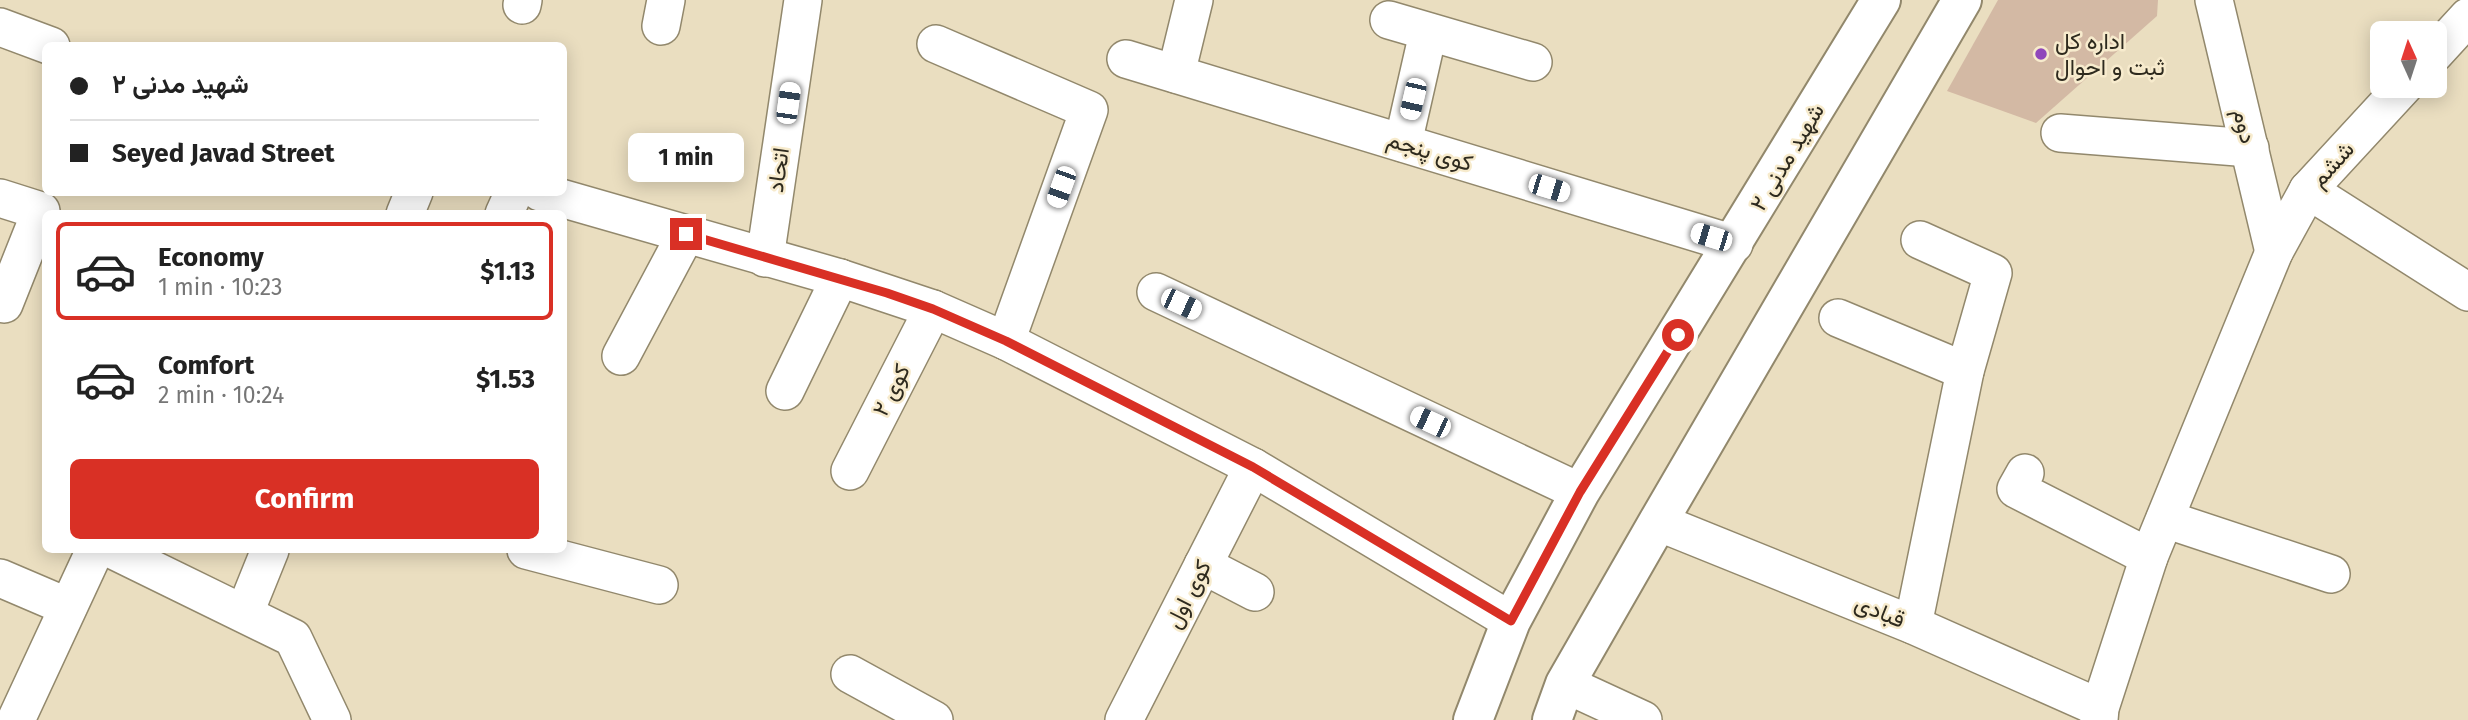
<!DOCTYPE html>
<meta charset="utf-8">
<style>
:root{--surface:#fff;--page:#f2f2f2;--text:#222;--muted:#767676;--line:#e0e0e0;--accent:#d93025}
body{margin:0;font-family:"Fira Sans",Vazirmatn,sans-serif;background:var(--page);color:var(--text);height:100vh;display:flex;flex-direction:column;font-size:26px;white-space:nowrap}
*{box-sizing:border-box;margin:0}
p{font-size:23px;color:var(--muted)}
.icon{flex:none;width:38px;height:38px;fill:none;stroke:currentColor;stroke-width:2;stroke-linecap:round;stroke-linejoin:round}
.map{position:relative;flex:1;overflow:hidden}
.drawer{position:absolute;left:42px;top:210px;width:525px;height:343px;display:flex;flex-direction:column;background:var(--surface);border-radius:10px;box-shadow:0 4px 18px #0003}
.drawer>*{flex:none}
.top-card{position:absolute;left:42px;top:42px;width:525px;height:154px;border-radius:10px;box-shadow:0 4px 18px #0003;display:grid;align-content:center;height:154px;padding:0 28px;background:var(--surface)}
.needle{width:46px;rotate:357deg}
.fabs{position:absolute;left:2370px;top:21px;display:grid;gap:14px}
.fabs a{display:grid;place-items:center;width:77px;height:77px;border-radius:10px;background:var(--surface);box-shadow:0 4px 18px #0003;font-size:35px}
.end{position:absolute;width:32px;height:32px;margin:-16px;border:9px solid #d93025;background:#fff;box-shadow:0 0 0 4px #fff}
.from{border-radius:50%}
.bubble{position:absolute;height:49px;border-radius:10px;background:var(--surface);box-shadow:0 4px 18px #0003;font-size:23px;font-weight:700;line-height:49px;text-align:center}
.car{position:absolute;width:21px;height:42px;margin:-21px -10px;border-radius:9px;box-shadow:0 0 5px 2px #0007;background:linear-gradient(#fff 24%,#345 0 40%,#fff 0 76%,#345 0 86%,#fff 0)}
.top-card b{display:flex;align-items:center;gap:24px;height:66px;font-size:26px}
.top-card b+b{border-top:2px solid var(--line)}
.top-card i{width:18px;height:18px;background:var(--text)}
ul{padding:12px 0 0;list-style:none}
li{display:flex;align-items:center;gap:21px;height:98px;margin:0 14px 10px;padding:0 14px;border:4px solid transparent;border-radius:10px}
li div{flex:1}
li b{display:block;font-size:26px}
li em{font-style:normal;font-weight:700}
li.active{border-color:var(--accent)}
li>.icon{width:63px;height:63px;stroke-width:1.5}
.cta{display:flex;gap:14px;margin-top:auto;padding:14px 28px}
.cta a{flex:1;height:80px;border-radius:10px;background:var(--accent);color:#fff;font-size:28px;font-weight:700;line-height:80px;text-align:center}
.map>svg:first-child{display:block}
</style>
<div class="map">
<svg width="2468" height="720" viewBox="0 0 2468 720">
<rect width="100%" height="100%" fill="#eadec0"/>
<!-- building -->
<path fill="#d3b9a4" d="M1998 0H2158L2157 16 2036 123 1947 91Z"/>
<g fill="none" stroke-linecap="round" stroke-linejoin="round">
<!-- street casing -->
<g stroke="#92886c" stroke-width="40">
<g id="street">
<path d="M2214 0 2274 252"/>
<path d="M522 5 523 0"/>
<path d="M1389 20 1533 62"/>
<path d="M661 26 666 0"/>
<path d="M0 27 51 46"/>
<path d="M936 44 1089 110 1006 341"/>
<path d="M2434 54 2468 17"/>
<path d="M1126 59 1734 244"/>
<path d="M1176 74 1194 0"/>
<path d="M2060 133 2250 148"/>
<path d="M1403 143 1428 33"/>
<path d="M2308 190 2468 292"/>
<path d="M540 192 840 278 933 309 1006 341 1253 467 1511 621"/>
<path d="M0 198 41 211 4 304"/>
<path d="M405 214 414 192"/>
<path d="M504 214 514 192"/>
<path d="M765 258 803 0"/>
<path d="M1156 292 1580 492"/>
<path d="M1838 318 1965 371"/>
<path d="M621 356 686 234"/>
<path d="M785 391 840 278"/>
<path d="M850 471 933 309"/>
<path d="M2025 473 2016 489 2149 557"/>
<path d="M2165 519 2331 574"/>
<path d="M1658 522 1913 625 2100 708"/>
<path d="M113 550 293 638 332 720"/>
<path d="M526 550 659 585"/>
<path d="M1203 565 1255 592"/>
<path d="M0 578 68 607"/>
<path d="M245 612 270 550"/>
<path d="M1913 625 1965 371 1993 273 1920 240"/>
<path d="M850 674 934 720"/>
<path d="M1565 684 1643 720"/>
<path d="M16 720 95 550"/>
<path d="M1124 720 1253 467"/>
<path d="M2099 720 2100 708 2149 557 2274 252 2308 190 2404 86"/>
</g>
</g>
<!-- secondary casing -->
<g stroke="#92886c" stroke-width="42">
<g id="secondary">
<path d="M1473 720 1511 621 1580 492 1881 0"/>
<path d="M1552 720 1565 684 1658 522 1962 0"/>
</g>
</g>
<!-- street -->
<use href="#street" stroke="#fff" stroke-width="37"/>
<!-- secondary -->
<use href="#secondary" stroke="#fff" stroke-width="38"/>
</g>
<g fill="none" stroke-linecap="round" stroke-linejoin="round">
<!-- route -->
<path stroke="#d93025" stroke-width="9" d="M686 234 887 293 933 309 1006 341 1253 467 1511 621 1580 492 1678 335"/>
</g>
<!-- markers -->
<circle fill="#9048bb" stroke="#f7ebcd" stroke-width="2.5" cx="2041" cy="54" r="7"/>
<g text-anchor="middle" stroke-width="5" stroke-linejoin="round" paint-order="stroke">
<!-- poi labels -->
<g font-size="23" fill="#2e2a1e" stroke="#f7ebcd" text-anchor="start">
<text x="2055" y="49">اداره کل<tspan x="2055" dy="26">ثبت و احوال</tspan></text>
</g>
<!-- street labels -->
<g font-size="23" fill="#2e2a1e" stroke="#f7ebcd">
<text transform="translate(2245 126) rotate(76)" y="8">دوم</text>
<text transform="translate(1430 151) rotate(17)" y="8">کوی پنجم</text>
<text transform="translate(1787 157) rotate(-59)" y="8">شهید مدنی ۲</text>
<text transform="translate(2332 164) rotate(-48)" y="8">ششم</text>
<text transform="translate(778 170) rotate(-82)" y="8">اتحاد</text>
<text transform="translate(891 390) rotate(-63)" y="8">کوی ۲</text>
<text transform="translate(1188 594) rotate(-63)" y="8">کوی اول</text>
<text transform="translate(1880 611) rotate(22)" y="8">قبادی</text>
</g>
</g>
</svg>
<div class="fabs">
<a><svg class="needle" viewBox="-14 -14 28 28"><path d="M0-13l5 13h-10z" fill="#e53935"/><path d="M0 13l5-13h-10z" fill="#767676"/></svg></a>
</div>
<i class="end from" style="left:1678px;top:335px"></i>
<i class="end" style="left:686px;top:234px"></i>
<div class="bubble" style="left:628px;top:133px;width:116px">1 min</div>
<i class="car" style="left:1413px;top:99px;rotate:193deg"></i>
<i class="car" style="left:788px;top:103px;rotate:8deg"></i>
<i class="car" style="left:1061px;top:187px;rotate:200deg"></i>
<i class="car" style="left:1549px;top:188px;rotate:107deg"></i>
<i class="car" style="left:1711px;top:237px;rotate:287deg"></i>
<i class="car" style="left:1181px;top:304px;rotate:115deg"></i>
<i class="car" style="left:1430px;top:422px;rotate:295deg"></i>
<div class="top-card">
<b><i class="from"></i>شهید مدنی ۲</b>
<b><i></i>Seyed Javad Street</b>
</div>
<section class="drawer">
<ul>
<li class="active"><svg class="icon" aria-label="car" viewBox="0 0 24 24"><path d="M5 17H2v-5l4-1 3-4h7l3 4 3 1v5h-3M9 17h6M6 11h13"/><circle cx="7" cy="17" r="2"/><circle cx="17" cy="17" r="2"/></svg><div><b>Economy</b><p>1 min · 10:23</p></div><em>$1.13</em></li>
<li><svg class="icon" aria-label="car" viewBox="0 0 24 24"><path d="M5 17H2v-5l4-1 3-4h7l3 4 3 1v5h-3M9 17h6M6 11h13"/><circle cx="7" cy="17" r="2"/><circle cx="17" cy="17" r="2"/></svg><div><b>Comfort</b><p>2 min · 10:24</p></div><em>$1.53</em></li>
</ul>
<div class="cta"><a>Confirm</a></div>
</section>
</div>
